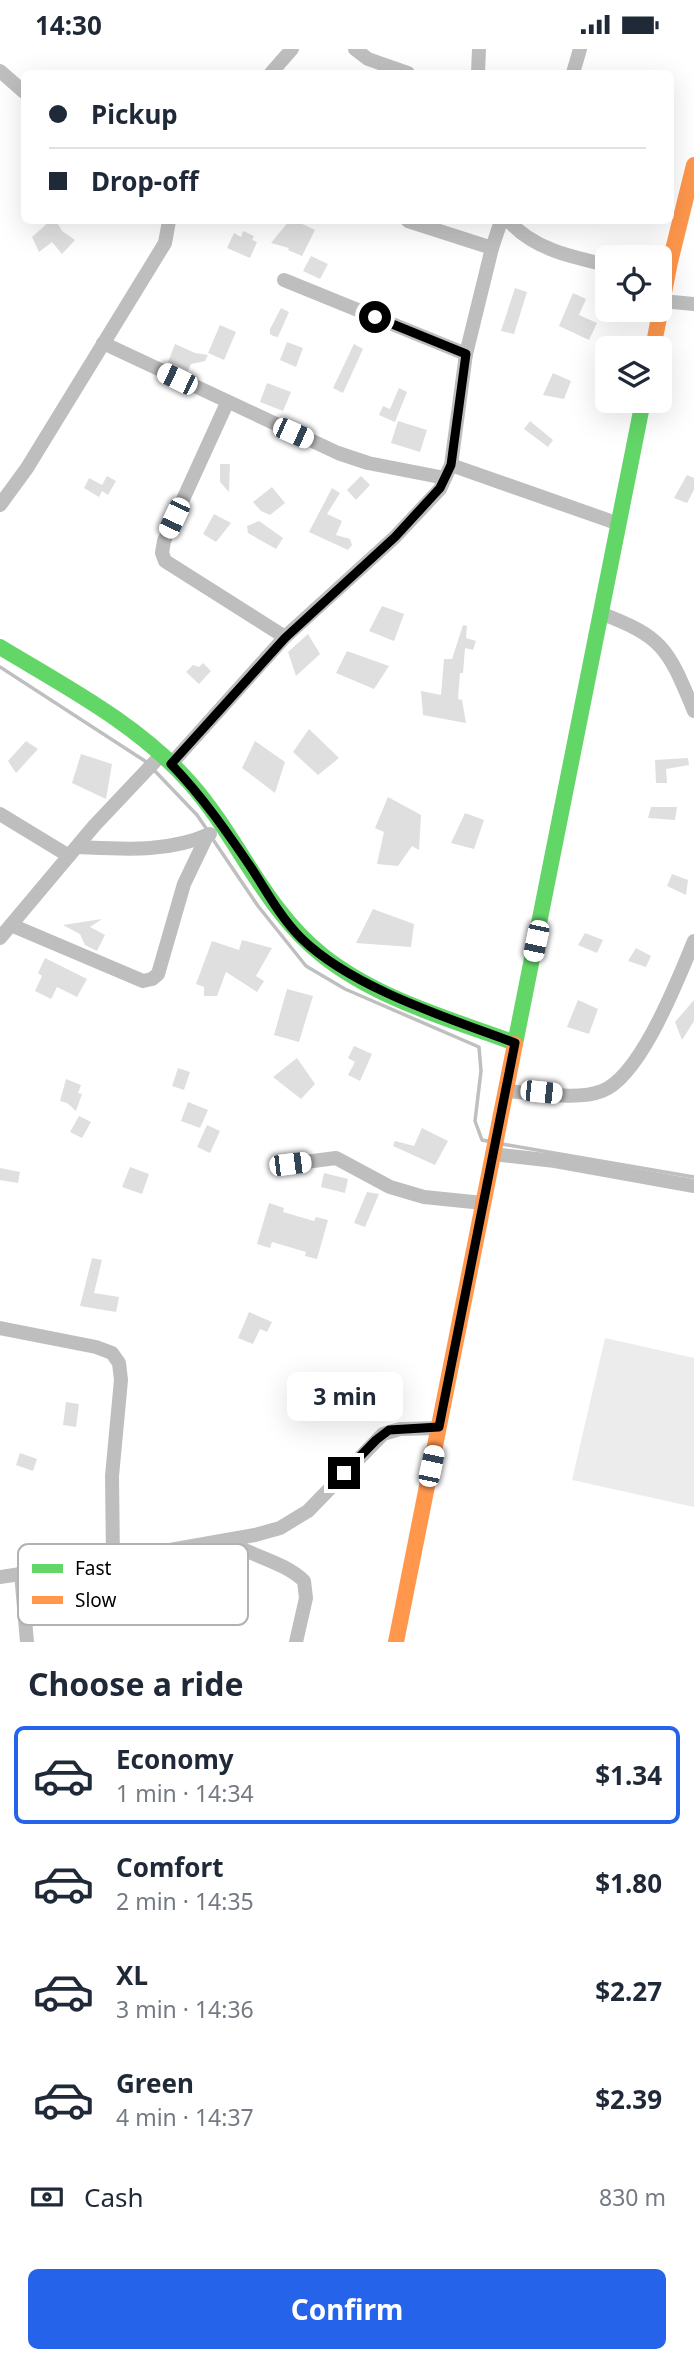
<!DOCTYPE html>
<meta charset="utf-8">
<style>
:root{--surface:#fff;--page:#f6f6f7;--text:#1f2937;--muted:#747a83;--line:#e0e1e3;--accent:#2563eb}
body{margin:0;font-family:"Noto Sans",sans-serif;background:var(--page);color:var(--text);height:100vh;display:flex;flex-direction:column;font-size:26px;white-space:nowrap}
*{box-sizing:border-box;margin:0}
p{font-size:23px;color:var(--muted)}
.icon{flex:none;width:38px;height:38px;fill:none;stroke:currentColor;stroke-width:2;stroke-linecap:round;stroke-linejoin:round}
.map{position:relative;height:1593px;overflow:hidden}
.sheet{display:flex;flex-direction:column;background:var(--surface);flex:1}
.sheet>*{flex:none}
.hud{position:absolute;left:21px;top:21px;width:653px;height:154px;border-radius:10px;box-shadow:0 7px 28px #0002;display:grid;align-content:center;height:154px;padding:0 28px;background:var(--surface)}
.controls{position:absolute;left:595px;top:196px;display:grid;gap:14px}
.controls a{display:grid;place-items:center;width:77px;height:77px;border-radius:10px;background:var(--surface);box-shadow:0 7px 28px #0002;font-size:35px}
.end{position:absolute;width:32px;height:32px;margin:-16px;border:9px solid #000;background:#fff;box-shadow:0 0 0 4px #fff}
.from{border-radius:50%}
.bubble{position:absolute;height:49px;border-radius:10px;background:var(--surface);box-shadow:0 7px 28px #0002;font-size:23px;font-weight:700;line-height:49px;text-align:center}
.car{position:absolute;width:21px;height:42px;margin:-21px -10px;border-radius:9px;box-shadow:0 0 5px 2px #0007;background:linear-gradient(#fff 24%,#345 0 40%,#fff 0 76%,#345 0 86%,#fff 0)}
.hud b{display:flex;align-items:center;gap:24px;height:66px;font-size:26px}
.hud b+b{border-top:2px solid var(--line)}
.hud i{width:18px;height:18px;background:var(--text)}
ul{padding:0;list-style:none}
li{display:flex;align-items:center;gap:21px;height:98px;margin:0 14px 10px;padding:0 14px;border:4px solid transparent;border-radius:10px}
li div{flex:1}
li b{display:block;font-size:26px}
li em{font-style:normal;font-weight:700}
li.selected{border-color:var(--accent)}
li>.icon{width:63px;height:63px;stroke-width:1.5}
h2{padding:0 28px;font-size:32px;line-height:84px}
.pay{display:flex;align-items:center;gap:18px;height:77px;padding:0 28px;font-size:26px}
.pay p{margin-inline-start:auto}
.cta{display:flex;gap:14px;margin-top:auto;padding:14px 28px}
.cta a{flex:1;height:80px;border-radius:10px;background:var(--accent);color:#fff;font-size:28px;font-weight:700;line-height:80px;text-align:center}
.status{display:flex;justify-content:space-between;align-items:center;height:49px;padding:0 35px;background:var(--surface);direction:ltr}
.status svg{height:19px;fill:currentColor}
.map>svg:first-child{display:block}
</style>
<div class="status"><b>14:30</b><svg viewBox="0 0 49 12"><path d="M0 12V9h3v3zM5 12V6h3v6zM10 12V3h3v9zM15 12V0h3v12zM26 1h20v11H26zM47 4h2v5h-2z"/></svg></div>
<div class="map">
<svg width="694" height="1593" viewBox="0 0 694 1593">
<rect width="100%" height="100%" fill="#fff"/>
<!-- green -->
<path fill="#ececec" d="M605 1289 694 1309V1458L572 1431Z"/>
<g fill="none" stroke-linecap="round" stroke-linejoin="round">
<!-- stream -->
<g stroke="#bfbfbf" stroke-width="3.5">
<path d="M0 618 148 714"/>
<path d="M153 720 197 766 208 782"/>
<path d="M212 789 258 857 306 917 345 940 479 998 481 1022 475 1072 482 1091 487 1092"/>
<path d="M502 1095 694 1128"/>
</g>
</g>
<!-- building -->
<g fill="#dfdfdf">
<path d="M50 172H56L62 182 75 191 62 205 52 193 39 203 32 188Z"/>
<path d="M289 172H296L315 181 302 207 288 201 289 199 271 194Z"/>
<path d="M243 182 254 187 252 191 257 193 250 209 227 199 234 184 241 188Z"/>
<path d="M311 207 328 215 320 230 303 222Z"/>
<path d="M515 239 527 243 514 285 501 282Z"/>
<path d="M573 244 586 250 579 266 597 274 589 291 559 277Z"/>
<path d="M281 259 289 263 278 288 273 287 270 285V280Z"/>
<path d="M220 276 236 283 224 311 208 304Z"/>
<path d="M287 293 303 299 296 318 280 311Z"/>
<path d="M175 295 195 304 208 306 205 312 191 315 188 322 168 313Z"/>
<path d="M354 295 363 300 343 344 333 339Z"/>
<path d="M553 324 571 332 564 350 543 346Z"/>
<path d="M267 334 291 343 283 362 260 353Z"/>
<path d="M399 339 407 343 395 373 379 366 383 357 390 360Z"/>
<path d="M398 372 427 381 420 403 391 394Z"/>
<path d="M530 372 553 391 548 398 524 380Z"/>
<path d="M220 415H230L229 443 220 433Z"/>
<path d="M687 426 694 429V441L687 454 674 449Z"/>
<path d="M107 427 116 432 108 446 102 442 99 448 84 439 89 429 102 436Z"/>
<path d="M361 427 370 436 356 451 347 441Z"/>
<path d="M272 438 285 454 270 466 261 462 253 453Z"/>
<path d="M332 439 340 444 327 465 342 472 336 486 350 490 352 496 348 501 309 483Z"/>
<path d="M214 465 231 474 216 493 203 485Z"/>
<path d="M259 472 283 489 276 500 248 484 247 477Z"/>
<path d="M382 557 404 565 394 592 369 582Z"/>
<path d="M463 576 467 577 466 589 476 592 473 601 465 599 463 624H460L458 650 462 651 466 674 423 666 421 642 441 646 444 610H452Z"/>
<path d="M308 585 320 605 296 627 288 603Z"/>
<path d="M347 602 389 617 374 640 336 624Z"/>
<path d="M203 614 211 622 199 635 186 623 193 616 199 618Z"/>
<path d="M309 680 339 709 318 726 293 703Z"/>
<path d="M26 692 38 700 16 724 8 712Z"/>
<path d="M255 692 285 713 275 744 242 719Z"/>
<path d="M81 705 112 715 106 750 72 734Z"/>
<path d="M688 709 689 716 666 720 667 734H656L655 711Z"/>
<path d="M388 748 421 766 419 801 412 797 398 817 377 815 384 783 375 779Z"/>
<path d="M651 758H677L675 771 648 769Z"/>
<path d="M465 764 484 771 474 800 451 794Z"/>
<path d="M672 825 688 831 686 846 667 837Z"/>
<path d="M373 860 414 875 411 898 356 894Z"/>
<path d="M102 870 90 878 105 886 97 902 85 896 80 885 63 876Z"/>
<path d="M585 884 603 891 597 904 578 896Z"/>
<path d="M242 891 272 899 256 927 264 932 257 943 226 923 217 947H204V938L196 935 212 892 239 901Z"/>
<path d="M636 899 651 907 646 918 628 912Z"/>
<path d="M45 909 87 930 77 948 57 938 51 950 35 942 42 927 38 924Z"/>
<path d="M287 940 313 947 299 993 274 986Z"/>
<path d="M578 951 598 960 589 985 567 978Z"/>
<path d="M694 951V972L682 991 675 973Z"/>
<path d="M354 997 372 1005 360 1032 348 1026 355 1013 348 1009Z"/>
<path d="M297 1009 315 1035 301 1050 273 1028Z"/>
<path d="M178 1019 190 1023 184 1041 172 1037Z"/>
<path d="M66 1030 81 1036 78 1044 82 1045 76 1062 67 1054 60 1052Z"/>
<path d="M188 1053 208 1061 200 1079 181 1072Z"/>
<path d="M79 1067 91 1073 82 1089 70 1083Z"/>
<path d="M207 1076 220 1082 210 1104 197 1098Z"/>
<path d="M422 1079 448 1092 435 1116 393 1097 395 1092 414 1097Z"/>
<path d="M130 1118 149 1125 142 1145 122 1138Z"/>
<path d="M0 1119 20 1123 18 1134 0 1131Z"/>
<path d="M324 1124 348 1130 345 1144 321 1138Z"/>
<path d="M367 1143 379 1145 365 1178 354 1174Z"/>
<path d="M269 1154 284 1159 283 1163 314 1172 316 1168 328 1171 317 1210 305 1207 306 1203 272 1193 270 1199 257 1195Z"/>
<path d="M92 1209 102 1211 94 1244 119 1248 116 1263 80 1257Z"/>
<path d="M249 1263 272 1273 267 1283 260 1280 253 1295 238 1289Z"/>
<path d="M66 1353 79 1355 76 1378 63 1376Z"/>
<path d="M20 1404 37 1410 33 1422 16 1416Z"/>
</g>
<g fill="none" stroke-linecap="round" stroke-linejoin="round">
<!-- street -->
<g stroke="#bebebe" stroke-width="14">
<path d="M355 0 368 10 408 24"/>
<path d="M0 22 24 43"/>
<path d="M271 24 292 0"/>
<path d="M478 24 479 0"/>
<path d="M573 24 580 0"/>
<path d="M408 172 492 199"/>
<path d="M509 172C533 200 572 208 607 216"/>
<path d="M655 208 673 201"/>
<path d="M284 231 466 305"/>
<path d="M662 252 694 255"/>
<path d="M103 294 338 404 368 414 445 429"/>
<path d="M227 354 164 492 162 504 165 512 285 588"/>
<path d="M451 416 619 475"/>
<path d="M0 456 27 419 165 194 169 172"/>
<path d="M600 564C664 588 668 600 694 662"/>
<path d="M171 715 285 588 395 488 440 440 451 416 466 305 492 199 501 172"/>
<path d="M0 765 69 807"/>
<path d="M77 798C123 800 167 804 210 785"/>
<path d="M11 876 143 932 152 930 158 925 184 835 207 787"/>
<path d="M0 889 94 777 162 705"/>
<path d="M505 1042C533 1043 577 1052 602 1042 641 1027 678 930 694 892"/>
<path d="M492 1105 555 1112 694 1137"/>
<path d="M290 1115 336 1109 390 1138 424 1148 483 1154"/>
<path d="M0 1279 96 1298 112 1304 119 1314 121 1331 112 1427 113 1511"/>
<path d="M226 1491C250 1507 283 1512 304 1532L306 1549 296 1593"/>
<path d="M21 1524 27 1593"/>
<path d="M0 1528 113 1511 255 1486 280 1479 308 1462 383 1385 400 1380 439 1379"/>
</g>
<!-- fast -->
<g stroke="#63d668" stroke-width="16">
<path d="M0 598C66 638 138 675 190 734 238 788 264 860 322 906 377 950 450 970 515 994"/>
<path d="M515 995 643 352"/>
</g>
<!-- slow -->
<g stroke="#ff974d" stroke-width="16">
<path d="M653 299 670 213 694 116"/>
<path d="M396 1593 515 995"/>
</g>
</g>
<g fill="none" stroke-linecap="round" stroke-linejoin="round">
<!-- route -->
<path stroke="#000" stroke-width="9" d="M344 1424 376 1391 389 1381 439 1378 515 994C448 969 352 939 301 889 281 869 267 843 252 820 227 783 202 747 171 715L285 589 395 488 440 439 451 416 466 305 375 268"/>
</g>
<!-- legend -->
<rect x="18" y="1495" width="230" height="81" rx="10" fill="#fff" stroke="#b2b2b2" stroke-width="2"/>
<rect x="32" y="1515" width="31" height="9" fill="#63d668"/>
<rect x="32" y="1547" width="31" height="8" fill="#ff974d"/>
<g font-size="19" fill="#000">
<text x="75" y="1526">Fast</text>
<text x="75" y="1558">Slow</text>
</g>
</svg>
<div class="controls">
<a><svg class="icon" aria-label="locate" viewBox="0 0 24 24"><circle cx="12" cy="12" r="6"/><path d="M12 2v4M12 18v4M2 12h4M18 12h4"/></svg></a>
<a><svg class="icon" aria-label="layers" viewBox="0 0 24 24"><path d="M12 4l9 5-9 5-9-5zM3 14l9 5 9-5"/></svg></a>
</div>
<i class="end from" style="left:375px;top:268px"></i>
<i class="end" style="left:344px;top:1424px"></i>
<div class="bubble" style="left:287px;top:1323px;width:116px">3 min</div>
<i class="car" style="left:177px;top:330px;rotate:296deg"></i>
<i class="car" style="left:293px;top:384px;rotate:114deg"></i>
<i class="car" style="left:174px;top:469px;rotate:205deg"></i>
<i class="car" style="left:536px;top:892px;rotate:192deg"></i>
<i class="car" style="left:541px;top:1043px;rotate:96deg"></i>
<i class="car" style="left:290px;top:1115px;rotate:83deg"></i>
<i class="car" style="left:431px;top:1417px;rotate:12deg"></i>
<div class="hud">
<b><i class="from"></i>Pickup</b>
<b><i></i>Drop-off</b>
</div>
</div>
<section class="sheet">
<h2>Choose a ride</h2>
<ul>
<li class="selected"><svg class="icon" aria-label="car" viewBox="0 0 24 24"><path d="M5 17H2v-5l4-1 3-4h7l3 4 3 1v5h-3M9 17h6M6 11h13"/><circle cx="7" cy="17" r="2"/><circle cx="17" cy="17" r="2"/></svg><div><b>Economy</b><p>1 min · 14:34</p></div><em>$1.34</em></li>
<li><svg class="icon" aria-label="car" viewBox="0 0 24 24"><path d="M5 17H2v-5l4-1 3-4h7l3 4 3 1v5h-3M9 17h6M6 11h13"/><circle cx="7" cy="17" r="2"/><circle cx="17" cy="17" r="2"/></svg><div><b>Comfort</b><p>2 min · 14:35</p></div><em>$1.80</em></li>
<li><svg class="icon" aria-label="car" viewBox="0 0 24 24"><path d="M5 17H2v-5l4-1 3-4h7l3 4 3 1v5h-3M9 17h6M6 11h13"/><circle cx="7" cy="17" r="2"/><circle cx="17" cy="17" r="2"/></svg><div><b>XL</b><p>3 min · 14:36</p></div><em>$2.27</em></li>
<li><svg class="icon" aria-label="car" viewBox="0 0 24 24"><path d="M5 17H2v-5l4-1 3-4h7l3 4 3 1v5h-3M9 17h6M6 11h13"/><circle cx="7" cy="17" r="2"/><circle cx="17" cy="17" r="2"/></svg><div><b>Green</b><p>4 min · 14:37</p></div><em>$2.39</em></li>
</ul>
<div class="pay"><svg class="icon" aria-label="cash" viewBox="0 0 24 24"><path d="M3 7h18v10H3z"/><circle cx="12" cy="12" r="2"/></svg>Cash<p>830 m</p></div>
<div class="cta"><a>Confirm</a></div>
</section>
